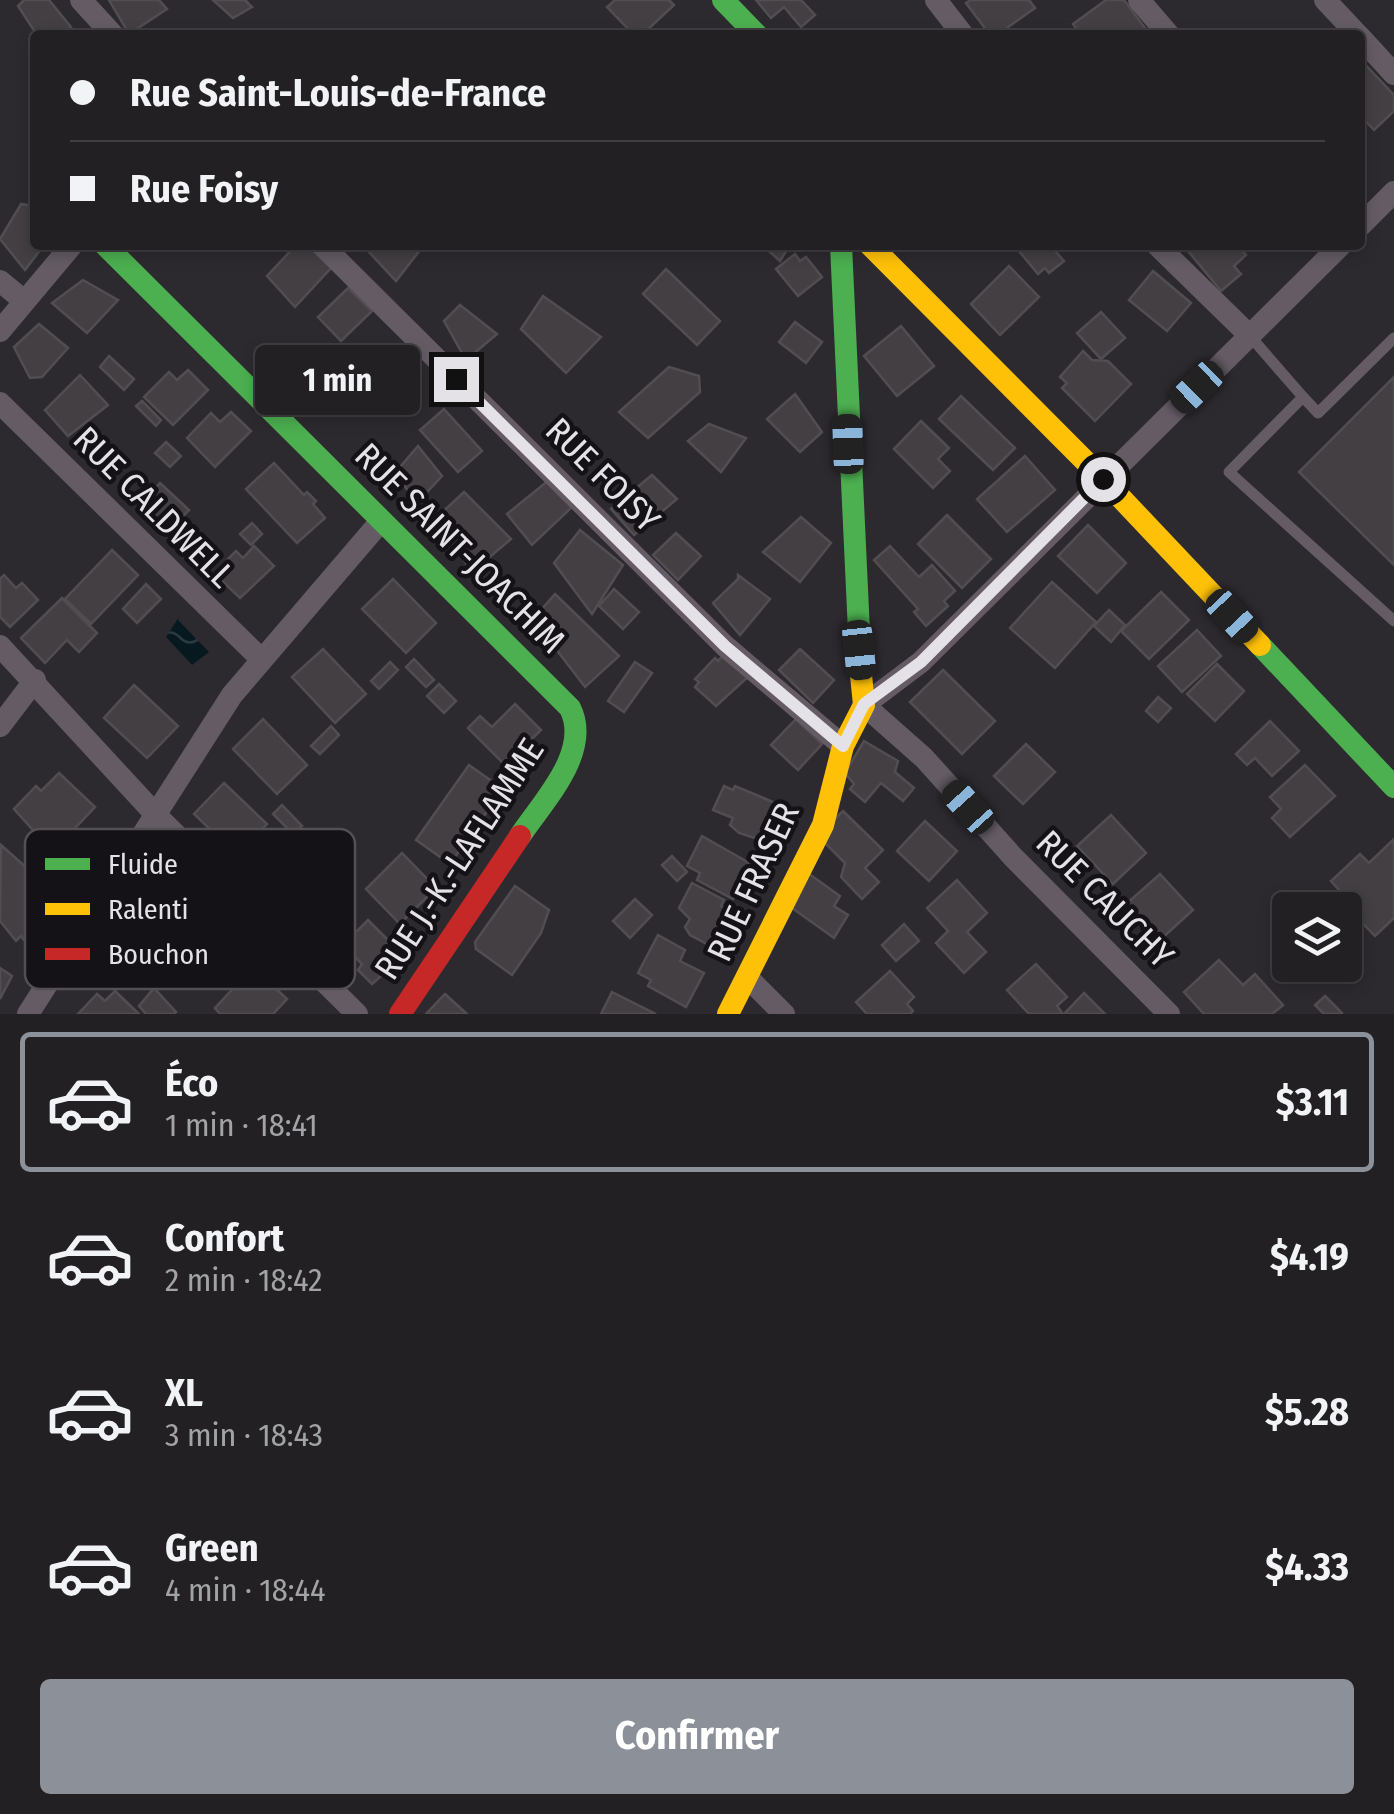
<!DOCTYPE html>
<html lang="fr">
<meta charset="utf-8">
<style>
:root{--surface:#222023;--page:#2e2d30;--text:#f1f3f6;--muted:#a2a3a6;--line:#3f3e41;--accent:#8c9099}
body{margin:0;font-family:"Fira Sans Condensed",sans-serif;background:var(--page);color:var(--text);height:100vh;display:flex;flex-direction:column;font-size:38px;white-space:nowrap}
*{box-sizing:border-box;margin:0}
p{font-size:32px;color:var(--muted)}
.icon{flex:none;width:55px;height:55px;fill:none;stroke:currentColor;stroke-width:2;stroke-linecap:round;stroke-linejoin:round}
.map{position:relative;height:1014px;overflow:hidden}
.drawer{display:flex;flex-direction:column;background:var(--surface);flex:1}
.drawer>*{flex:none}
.top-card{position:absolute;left:30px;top:30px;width:1335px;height:220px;border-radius:10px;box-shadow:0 5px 15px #0003,0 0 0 2px var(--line);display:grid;align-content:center;height:220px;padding:0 40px;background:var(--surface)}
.tools{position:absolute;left:1272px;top:892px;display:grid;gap:20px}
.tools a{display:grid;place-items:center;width:90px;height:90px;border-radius:10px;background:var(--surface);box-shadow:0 5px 15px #0003,0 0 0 2px var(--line);font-size:50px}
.end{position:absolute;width:45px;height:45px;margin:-22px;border:12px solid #e5e2e7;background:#111;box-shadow:0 0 0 5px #111}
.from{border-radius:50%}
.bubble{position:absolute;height:70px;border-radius:10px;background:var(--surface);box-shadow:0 5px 15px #0003,0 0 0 2px var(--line);font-size:32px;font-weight:700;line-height:70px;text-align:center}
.car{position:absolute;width:30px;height:60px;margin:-30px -15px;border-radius:12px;box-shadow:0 0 8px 2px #0007;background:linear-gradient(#222 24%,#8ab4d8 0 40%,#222 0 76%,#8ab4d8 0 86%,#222 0)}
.top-card b{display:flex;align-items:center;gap:35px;height:95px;font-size:38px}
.top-card b+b{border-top:2px solid var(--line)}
.top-card i{width:25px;height:25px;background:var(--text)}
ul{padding:18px 0 0;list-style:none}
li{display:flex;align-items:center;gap:30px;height:140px;margin:0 20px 15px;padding:0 20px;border:5px solid transparent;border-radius:10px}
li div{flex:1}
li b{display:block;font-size:38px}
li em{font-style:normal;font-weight:700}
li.active{border-color:var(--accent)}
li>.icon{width:90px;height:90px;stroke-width:1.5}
.button{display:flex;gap:20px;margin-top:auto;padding:20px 40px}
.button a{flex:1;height:115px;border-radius:10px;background:var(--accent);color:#fff;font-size:40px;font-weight:700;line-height:115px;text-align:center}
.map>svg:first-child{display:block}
</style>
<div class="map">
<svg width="1394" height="1014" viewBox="0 0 1394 1014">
<defs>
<pattern id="water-waves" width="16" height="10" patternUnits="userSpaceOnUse" patternTransform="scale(2.5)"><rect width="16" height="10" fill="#06191e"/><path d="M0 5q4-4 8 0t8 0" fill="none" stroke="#2a3a3f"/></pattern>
</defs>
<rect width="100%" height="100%" fill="#2d2a2f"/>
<!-- water -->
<path fill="url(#water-waves)" d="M179 617 178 620 209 652 192 665 166 637Z"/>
<!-- building -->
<g fill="#433f42" stroke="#514d51" stroke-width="2.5">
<path d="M24 0H49L71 27 62 35H37L18 6Z"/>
<path d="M109 0H159L167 9 129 34Z"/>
<path d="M213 0H245L252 7 233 18Z"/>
<path d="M615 0H669L674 5 645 32 643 29 634 35 607 7Z"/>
<path d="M756 0H801L815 15 801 27 784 7 771 18Z"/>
<path d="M971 0H1029L1035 8 997 35H990L966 3Z"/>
<path d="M1106 0H1124L1148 32 1081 35 1073 24Z"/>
<path d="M1360 59 1394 95V111L1374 130 1360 115Z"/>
<path d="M21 204 35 206V245H44L25 270 0 239Z"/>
<path d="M296 245H308L331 268 295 307 267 276Z"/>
<path d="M374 245H424L396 281 368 251Z"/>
<path d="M762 245H790L780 261Z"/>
<path d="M1024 245H1050L1064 261 1049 273 1045 268 1038 274 1018 250Z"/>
<path d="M1183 245H1237L1246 255 1234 266 1241 274 1221 291Z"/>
<path d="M795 254 800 261 806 257 822 277 798 296 776 269Z"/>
<path d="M1009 266 1039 297 1000 335 971 304Z"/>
<path d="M666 269 720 321 697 345 643 294Z"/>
<path d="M1153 271 1191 303 1167 331 1129 300Z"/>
<path d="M83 280 118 300 87 333 52 303Z"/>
<path d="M348 288 372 311 341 341 318 317Z"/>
<path d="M543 296 601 337 566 373 521 329Z"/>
<path d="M460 305 497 334 466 360 444 321Z"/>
<path d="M1101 312 1125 338 1101 359 1077 333Z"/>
<path d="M795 322 822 342 806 363 779 342Z"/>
<path d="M39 324 68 348 42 377 30 378 14 347Z"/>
<path d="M901 326 934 366 897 396 864 356Z"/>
<path d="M1083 351 1092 360 1108 361 1131 384 1095 421 1062 388 1067 383 1060 377Z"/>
<path d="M109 356 134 379 124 390 100 367Z"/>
<path d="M669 367 699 376 700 392 648 438 619 412Z"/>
<path d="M188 370 208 390 173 425 144 397 169 372 177 380Z"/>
<path d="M80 375 108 405 68 436 45 410Z"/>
<path d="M1394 377V565L1299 472Z"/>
<path d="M795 394 822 432 800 452 767 419Z"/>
<path d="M961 396 1015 448 993 470 939 419Z"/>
<path d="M142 401 161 420 156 426 136 406Z"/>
<path d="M444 409 482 451 458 472 420 430Z"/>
<path d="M231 412 251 431 215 467 187 438 211 413 220 422Z"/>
<path d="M921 421 949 448 938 459 950 471 933 488 894 449Z"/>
<path d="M709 424 746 438 721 472 688 441Z"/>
<path d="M166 442 181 456 170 467 155 453Z"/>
<path d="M418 446 442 476 417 503 395 473Z"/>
<path d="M1025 456 1055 490 1007 532 977 499Z"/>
<path d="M274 463 304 495 307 492 316 501 313 504 325 518 297 543 246 489Z"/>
<path d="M652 475 677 499 634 535 611 509Z"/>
<path d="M549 480 573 506 532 545 507 514Z"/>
<path d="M160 483 189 510 182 517 191 525 176 541 139 506Z"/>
<path d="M464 492 511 539 472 572 435 519Z"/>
<path d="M947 515 991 559 962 588 918 544Z"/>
<path d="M801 517 831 543 800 582 763 552Z"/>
<path d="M252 523 262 534 251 545 240 534Z"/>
<path d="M1088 525 1126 563 1097 593 1058 556Z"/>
<path d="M580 530 623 565 592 614 554 563Z"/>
<path d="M676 533 701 556 678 580 653 555Z"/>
<path d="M254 546 274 566 240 598 214 573 236 551 243 558Z"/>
<path d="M890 546 919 577 932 565 955 591 944 601 948 606 926 626 914 612 918 609 874 560Z"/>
<path d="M112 550 138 575 91 624 65 599Z"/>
<path d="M4 575 16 588 22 583 38 600 10 627 0 617V579Z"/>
<path d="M738 575 770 599 740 635 713 603 738 579Z"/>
<path d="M393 579 436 623 406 653 362 609Z"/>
<path d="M1052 582 1096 622 1055 668 1010 628Z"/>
<path d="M146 584 161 599 137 623 123 609Z"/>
<path d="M614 589 639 612 623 629 599 606Z"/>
<path d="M1161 592 1189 620 1149 659 1121 631Z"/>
<path d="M555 594 619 656 585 687 533 619Z"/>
<path d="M62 598 97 633 79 652 67 640 45 663 21 638Z"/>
<path d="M1109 610 1125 625 1111 642 1094 626Z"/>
<path d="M1197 630 1221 656 1182 692 1158 666Z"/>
<path d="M323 649 366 694 335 723 292 677Z"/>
<path d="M800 649 834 680 813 703 779 670Z"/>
<path d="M725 653 749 676 716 706 695 687 699 682 695 679 715 658 718 661Z"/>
<path d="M414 659 434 680 426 687 406 667Z"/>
<path d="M390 662 398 670 379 689 371 681Z"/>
<path d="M635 662 652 673 624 712 608 701Z"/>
<path d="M1217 664 1244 691 1215 721 1187 694Z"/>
<path d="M943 670 995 721 962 754 910 702Z"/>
<path d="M439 684 456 701 444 713 427 696Z"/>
<path d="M134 685 178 726 147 758 104 718Z"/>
<path d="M1158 697 1171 708 1158 722 1146 711Z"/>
<path d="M515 704 541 730 505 765 468 728 480 716 492 727Z"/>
<path d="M263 719 307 765 277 794 233 749Z"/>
<path d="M796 719 822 744 798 770 771 745Z"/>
<path d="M1270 721 1299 751 1272 776 1255 758 1247 765 1236 754Z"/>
<path d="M331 726 339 735 320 754 311 746Z"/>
<path d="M864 741 898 761 895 772 914 788 903 801 881 783 865 802 850 789 854 784 845 773Z"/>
<path d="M1026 744 1055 772 1023 804 994 776Z"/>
<path d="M469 765 503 789 450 864 416 840Z"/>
<path d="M1305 765 1335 796 1290 837 1272 818 1281 809 1270 797Z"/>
<path d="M59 773 95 807 56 848 54 845 50 849 14 809 36 786 41 791Z"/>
<path d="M224 783 267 824 237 855 194 814Z"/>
<path d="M724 786 733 790 735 786 773 802 776 806 764 841 739 833 730 825 733 818 713 810Z"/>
<path d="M282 805 302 826 293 834 273 814Z"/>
<path d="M843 811 883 850 865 868 879 882 862 899 841 877 845 863 818 836Z"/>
<path d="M1111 815 1146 853 1113 884 1077 846Z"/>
<path d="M925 821 957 851 929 881 897 851Z"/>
<path d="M702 836 751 864 733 899 697 880 700 873 687 866Z"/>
<path d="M1394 839V918L1375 936 1336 896 1340 891 1331 881 1360 854 1369 863Z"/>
<path d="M1 845 57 895 47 906 45 916 37 918 29 926 33 929 30 937 24 940 21 936 16 941 0 921Z"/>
<path d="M402 853 436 888 400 924 366 889Z"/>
<path d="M672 856 687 872 677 881 662 865Z"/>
<path d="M805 871 840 896 834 906 848 915 834 938 785 903Z"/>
<path d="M1160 874 1193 910 1159 941 1125 905Z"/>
<path d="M957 880 987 913 967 932 986 952 964 973 936 943 948 931 927 908Z"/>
<path d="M692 883 724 900 721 906 737 914 718 950 690 935 685 927 690 919 679 908Z"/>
<path d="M515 886 549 910 541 933 512 975 476 949 475 942Z"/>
<path d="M635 899 652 915 630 938 613 921Z"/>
<path d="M368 920 404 956 372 984 358 970 362 964 343 945Z"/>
<path d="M904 924 919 941 896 961 882 945Z"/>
<path d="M658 935 685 950 680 961 704 973 686 1007 648 986 651 980 638 973Z"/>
<path d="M1219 960 1243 985 1255 974 1283 1005 1272 1014H1204L1184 992Z"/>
<path d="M1036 964 1067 997 1057 1006 1063 1014H1029L1007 990Z"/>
<path d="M253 967 287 999 273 1014H220L215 1008Z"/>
<path d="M0 968 12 976 0 999Z"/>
<path d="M890 971 914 997 907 1004 913 1011 910 1014H867L856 1002Z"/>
<path d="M154 988 176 1012 174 1014H146L139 1006Z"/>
<path d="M115 991 139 1014H78L97 994 105 1001Z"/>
<path d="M612 992 656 1014H601Z"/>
<path d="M1084 993 1105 1014H1064Z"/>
<path d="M445 994 467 1014H426Z"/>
<path d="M1325 996 1342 1013 1341 1014H1324L1315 1005Z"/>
</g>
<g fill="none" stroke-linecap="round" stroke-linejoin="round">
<!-- lane -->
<g stroke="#645b65" stroke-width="11">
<path d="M1250 336 1303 397 1229 472 1394 621"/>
<path d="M1303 397 1318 413 1394 338"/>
</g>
<!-- street -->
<g stroke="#645b65" stroke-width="22">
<path d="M81 0 113 35"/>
<path d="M936 0 963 35"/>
<path d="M1139 0 1169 35"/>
<path d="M1325 0 1358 35"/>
<path d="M1360 37 1394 74"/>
<path d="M1360 226 1394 192"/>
<path d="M322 245 725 646 843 746"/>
<path d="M1157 245 1250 336"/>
<path d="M0 281 23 300"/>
<path d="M0 331 72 245"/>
<path d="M0 403 261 659"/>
<path d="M0 646 157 816 357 1014"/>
<path d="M0 726 35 680"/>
<path d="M747 977 784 1014"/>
<path d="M28 1014 232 695 381 521"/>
<path d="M1169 1014 1013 857 924 758 864 705 921 662 1341 245"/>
</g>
<!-- fast -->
<g stroke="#4caf50" stroke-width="22">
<path d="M723 0 757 35"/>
<path d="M105 245 570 708C592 752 543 801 520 836"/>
<path d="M841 245 861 675"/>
<path d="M1260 645 1394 787"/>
</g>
<!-- slow -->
<g stroke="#ffc107" stroke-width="22">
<path d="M870 245 1103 479 1260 645"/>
<path d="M728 1014 823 825 843 746 864 705 861 675"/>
</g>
<!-- jam -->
<path stroke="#c62828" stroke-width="22" d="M400 1014 520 836"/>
</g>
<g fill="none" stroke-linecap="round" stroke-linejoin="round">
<!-- route -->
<path stroke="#e5e2e7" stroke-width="12" d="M456 379 725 646 843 746 864 704 921 662 1103 479"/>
</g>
<g text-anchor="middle" stroke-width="9" stroke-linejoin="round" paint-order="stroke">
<!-- street labels -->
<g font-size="35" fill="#e5e2e7" stroke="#141216">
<text transform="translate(603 475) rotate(45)" y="12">RUE FOISY</text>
<text transform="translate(154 507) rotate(45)" y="12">RUE CALDWELL</text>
<text transform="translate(460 548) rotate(45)" y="12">RUE SAINT-JOACHIM</text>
<text transform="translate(459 859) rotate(-57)" y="12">RUE J.-K.-LAFLAMME</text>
<text transform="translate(753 882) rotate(-65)" y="12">RUE FRASER</text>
<text transform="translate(1105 899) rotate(45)" y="12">RUE CAUCHY</text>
</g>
</g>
<!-- legend -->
<rect x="25" y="829" width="330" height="160" rx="15" fill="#141216" stroke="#535055" stroke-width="2.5"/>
<rect x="45" y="858" width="45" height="12" fill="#4caf50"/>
<rect x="45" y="903" width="45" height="12" fill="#ffc107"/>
<rect x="45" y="948" width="45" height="12" fill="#c62828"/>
<g font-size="28" fill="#e5e2e7">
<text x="108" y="874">Fluide</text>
<text x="108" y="919">Ralenti</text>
<text x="108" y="964">Bouchon</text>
</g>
</svg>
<div class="tools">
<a><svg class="icon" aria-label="layers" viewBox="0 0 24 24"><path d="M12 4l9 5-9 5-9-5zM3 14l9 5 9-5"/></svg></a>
</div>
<i class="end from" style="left:1103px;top:479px"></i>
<i class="end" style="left:456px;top:379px"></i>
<div class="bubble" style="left:255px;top:345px;width:165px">1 min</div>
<i class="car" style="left:1197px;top:387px;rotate:226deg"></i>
<i class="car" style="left:848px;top:444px;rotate:358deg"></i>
<i class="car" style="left:1232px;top:616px;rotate:137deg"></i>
<i class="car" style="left:859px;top:650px;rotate:174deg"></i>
<i class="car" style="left:968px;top:807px;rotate:318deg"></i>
<div class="top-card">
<b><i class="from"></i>Rue Saint-Louis-de-France</b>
<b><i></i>Rue Foisy</b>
</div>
</div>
<section class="drawer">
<ul>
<li class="active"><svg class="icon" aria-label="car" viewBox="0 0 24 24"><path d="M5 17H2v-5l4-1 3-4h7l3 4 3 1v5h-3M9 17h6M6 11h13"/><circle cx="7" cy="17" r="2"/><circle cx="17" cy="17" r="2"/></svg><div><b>Éco</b><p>1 min · 18:41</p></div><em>$3.11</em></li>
<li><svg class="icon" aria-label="car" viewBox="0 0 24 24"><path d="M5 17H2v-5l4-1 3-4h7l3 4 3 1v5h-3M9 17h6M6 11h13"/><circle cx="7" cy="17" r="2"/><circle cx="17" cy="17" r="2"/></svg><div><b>Confort</b><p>2 min · 18:42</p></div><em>$4.19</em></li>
<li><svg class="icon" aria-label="car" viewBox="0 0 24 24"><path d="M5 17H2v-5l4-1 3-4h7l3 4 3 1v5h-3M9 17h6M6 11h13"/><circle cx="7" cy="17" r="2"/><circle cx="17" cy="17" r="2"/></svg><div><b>XL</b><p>3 min · 18:43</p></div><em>$5.28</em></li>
<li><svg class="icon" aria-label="car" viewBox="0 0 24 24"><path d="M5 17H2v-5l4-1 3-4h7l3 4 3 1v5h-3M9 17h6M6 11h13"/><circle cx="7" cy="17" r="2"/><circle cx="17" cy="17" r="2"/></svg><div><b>Green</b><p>4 min · 18:44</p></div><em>$4.33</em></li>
</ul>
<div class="button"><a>Confirmer</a></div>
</section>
